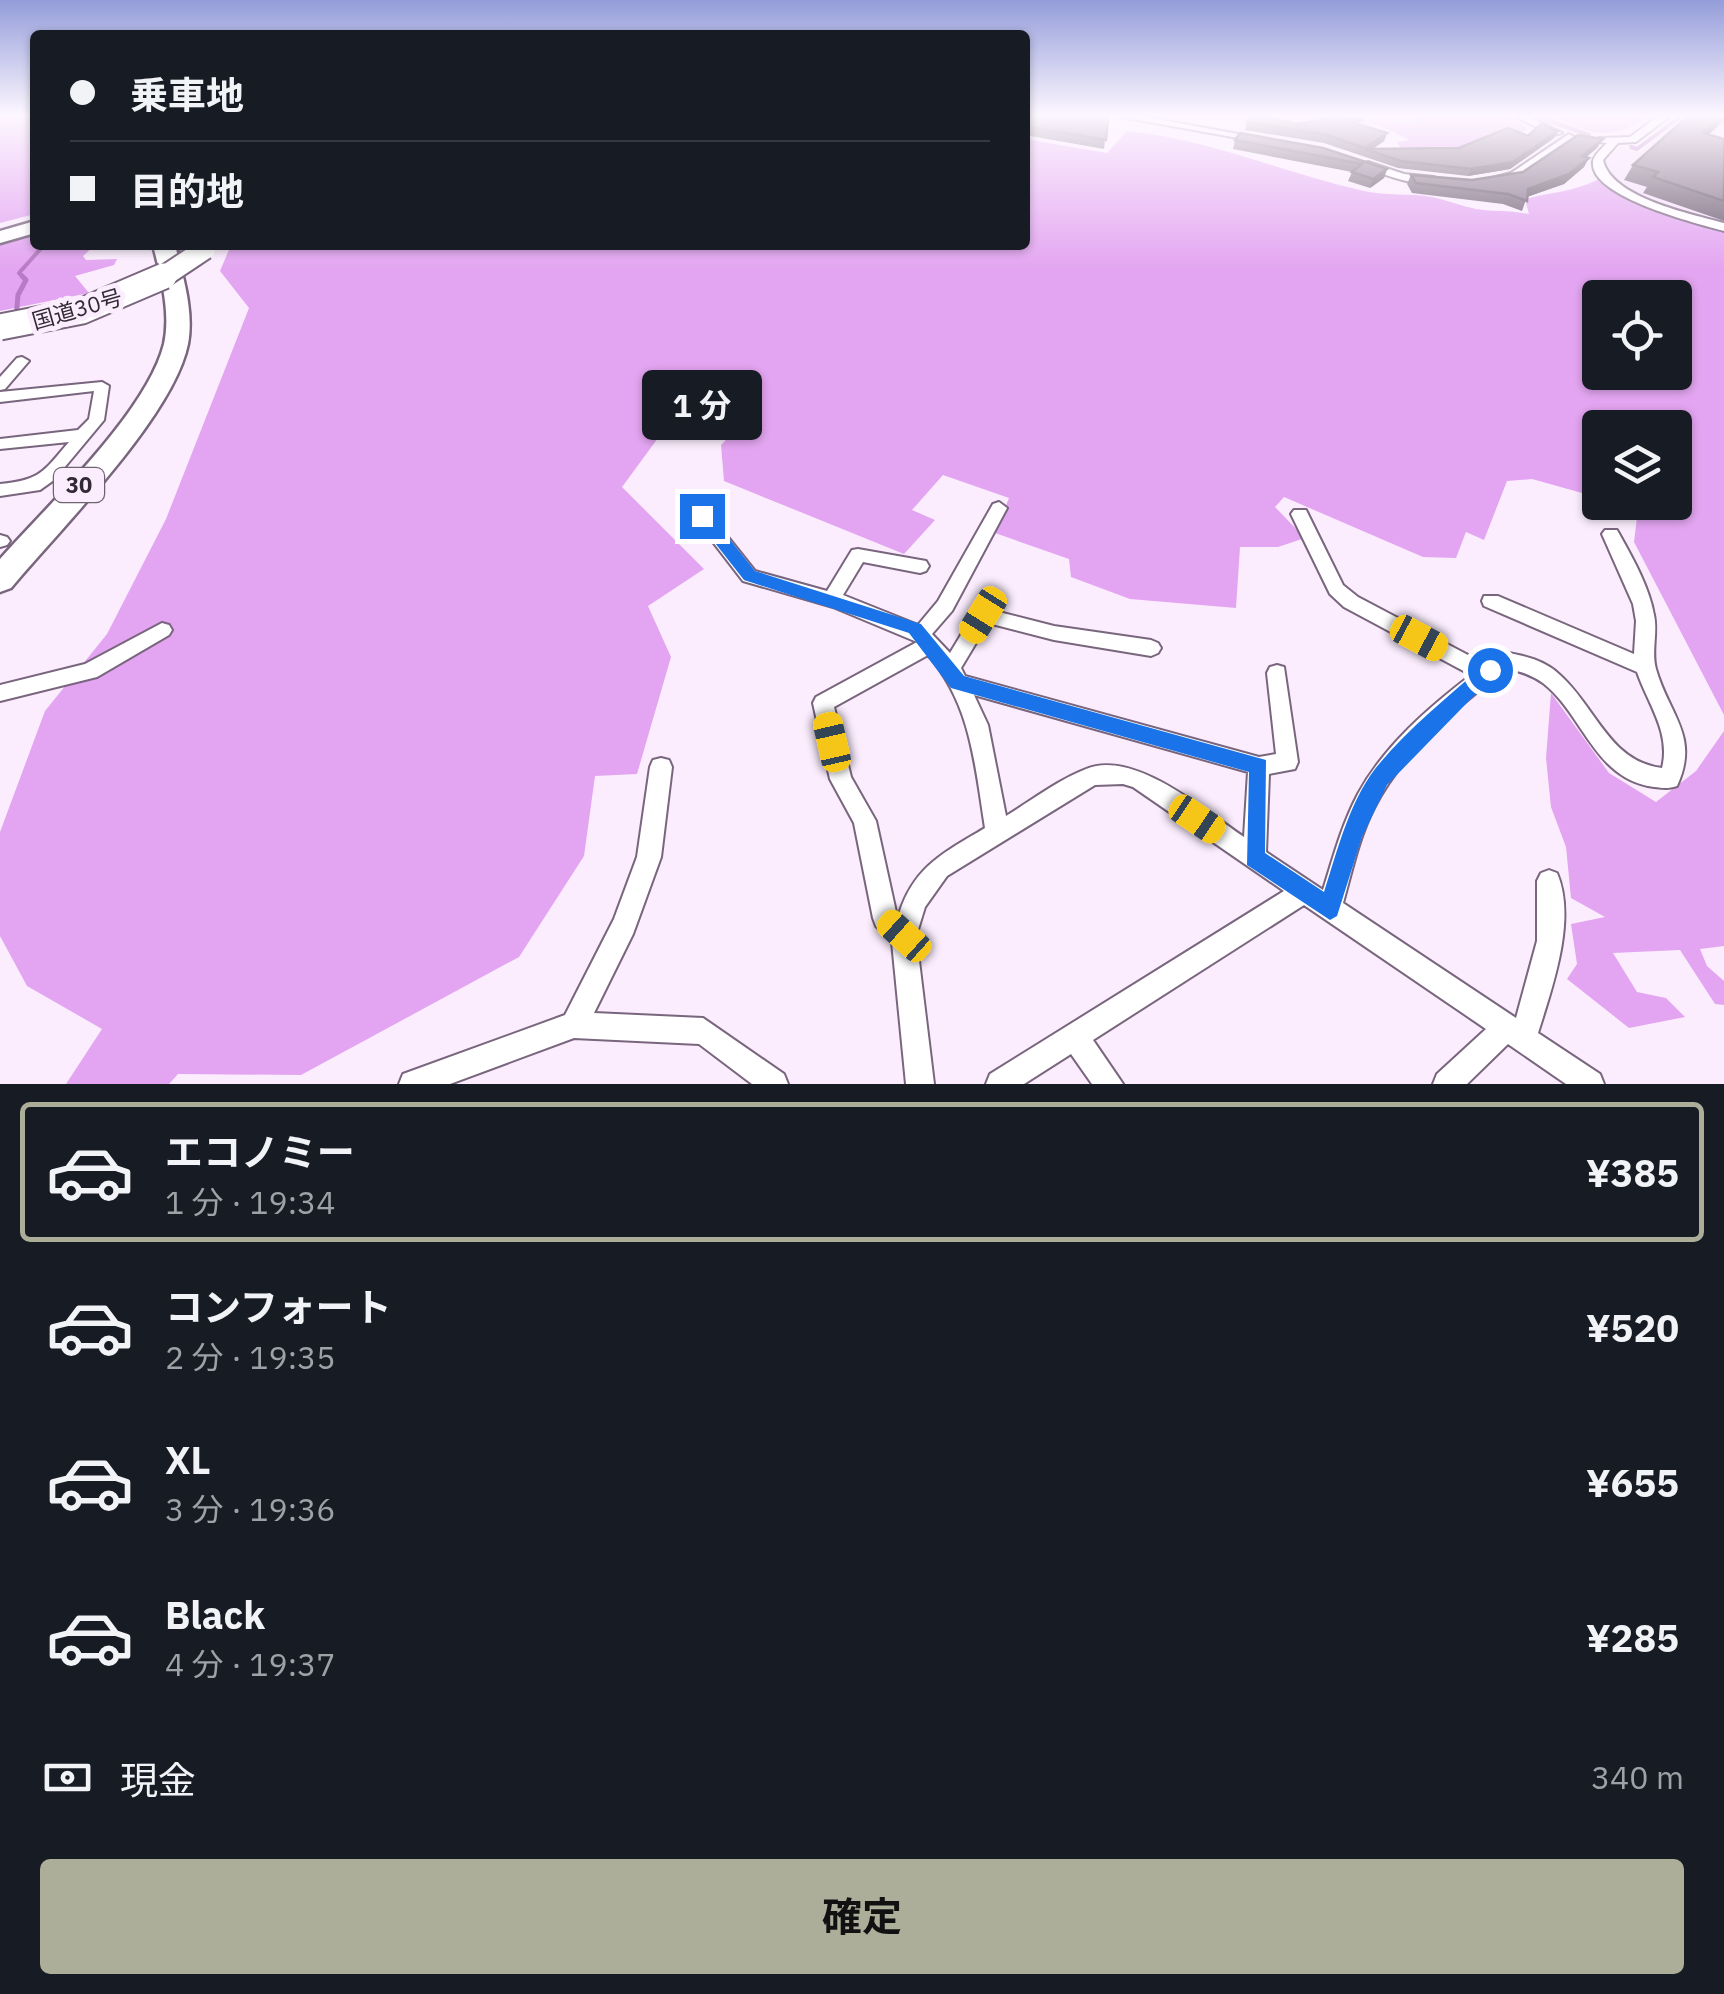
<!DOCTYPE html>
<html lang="ja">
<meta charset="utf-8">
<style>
:root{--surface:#171b24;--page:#242831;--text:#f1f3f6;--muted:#9ea1a6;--line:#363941;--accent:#adae99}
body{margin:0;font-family:"IBM Plex Sans","Noto Sans JP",sans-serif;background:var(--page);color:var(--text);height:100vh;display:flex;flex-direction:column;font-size:38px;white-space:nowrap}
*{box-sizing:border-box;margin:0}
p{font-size:32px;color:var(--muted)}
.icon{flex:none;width:55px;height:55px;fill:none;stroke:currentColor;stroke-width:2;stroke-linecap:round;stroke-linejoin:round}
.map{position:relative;height:1084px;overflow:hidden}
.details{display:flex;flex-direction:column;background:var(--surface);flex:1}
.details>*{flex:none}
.guide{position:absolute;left:30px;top:30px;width:1000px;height:220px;border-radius:10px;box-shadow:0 2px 8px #0004;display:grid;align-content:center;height:220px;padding:0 40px;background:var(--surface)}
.controls{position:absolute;left:1582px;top:280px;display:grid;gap:20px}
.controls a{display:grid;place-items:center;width:110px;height:110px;border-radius:10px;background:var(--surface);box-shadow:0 2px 8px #0004;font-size:50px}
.end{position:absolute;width:45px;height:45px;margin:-22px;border:12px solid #1a73e8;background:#fff;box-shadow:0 0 0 5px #fff}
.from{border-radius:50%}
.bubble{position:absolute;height:70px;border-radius:10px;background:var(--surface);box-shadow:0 2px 8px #0004;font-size:32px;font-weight:700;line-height:70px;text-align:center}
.car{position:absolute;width:30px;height:60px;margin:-30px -15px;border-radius:12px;box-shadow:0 0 8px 2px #0007;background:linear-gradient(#f5c518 24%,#345 0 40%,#f5c518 0 76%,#345 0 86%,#f5c518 0)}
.guide b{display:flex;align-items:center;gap:35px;height:95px;font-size:38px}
.guide b+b{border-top:2px solid var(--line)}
.guide i{width:25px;height:25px;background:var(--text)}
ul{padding:18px 0 0;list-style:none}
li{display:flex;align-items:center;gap:30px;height:140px;margin:0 20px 15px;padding:0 20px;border:5px solid transparent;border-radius:10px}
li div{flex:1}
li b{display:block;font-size:38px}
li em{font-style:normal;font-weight:700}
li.selected{border-color:var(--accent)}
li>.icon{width:90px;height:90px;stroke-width:1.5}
.pay{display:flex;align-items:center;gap:25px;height:110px;padding:0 40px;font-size:38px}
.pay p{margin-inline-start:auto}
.action{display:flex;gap:20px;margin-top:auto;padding:20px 40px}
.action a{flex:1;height:115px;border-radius:10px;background:var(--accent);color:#111;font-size:40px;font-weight:700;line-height:115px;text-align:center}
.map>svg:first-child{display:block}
</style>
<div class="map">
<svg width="1724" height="1084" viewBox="0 0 1724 1084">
<rect width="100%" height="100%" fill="#fbedfe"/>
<!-- built -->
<path fill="#f7e1fc" d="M1685 117H1724V225L1660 205 1623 188 1606 174 1604 161 1622 146 1640 152Z"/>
<!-- green -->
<path fill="#e6b0f3" d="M1555 117H1647C1611 142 1592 135 1555 117Z"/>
<!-- forest -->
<g fill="#e3a5f1" fill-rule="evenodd">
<path d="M0 117H35V214L0 223Z"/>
<path d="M1421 117H1507L1527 128 1517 136C1497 129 1482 138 1464 146L1462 153 1402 151 1397 142 1410 140 1369 121 1410 122Z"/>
<path d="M1127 131C1209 139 1284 173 1364 191 1386 196 1410 193 1432 197 1447 200 1461 206 1476 209 1492 212 1510 210 1529 214L1525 199C1551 192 1573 192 1597 180L1637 203 1724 230V715L1634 542 1638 509 1615 503 1675 502V428H1600V498L1532 479 1507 481 1484 540 1466 532 1456 558 1423 557 1284 497 1275 507 1305 538 1278 547H1240L1236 608 1130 599 1071 577 1069 559 995 533 1009 498 943 475 912 510 935 520 904 554 724 481 721 445 750 415 721 403 661 434 622 487 704 569 648 606 671 657 637 774 595 776 584 856 519 957 301 1075 178 1074 169 1084H66L102 1029 27 986 0 936V832L45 711 107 634 166 519 249 308 220 271 231 245H1025V139L1107 153ZM1600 298H1675V372H1600Z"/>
<path d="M35 232V245H95L83 256 86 260 117 259 114 265 75 276 89 293 0 311V243Z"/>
<path d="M1551 693 1609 773 1656 802 1696 771 1724 731V946L1700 949 1707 966 1724 981V1005L1715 1004 1680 950 1613 953 1637 992 1666 998 1685 1017 1629 1028 1567 979 1577 964 1571 924 1605 917 1571 898 1566 847 1551 807 1546 758Z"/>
</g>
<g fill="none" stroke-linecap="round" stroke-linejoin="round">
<!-- stream-far1 -->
<g stroke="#b67bc4" stroke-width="4">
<path d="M1538 117 1589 135"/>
<path d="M1631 147 1637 149 1680 117"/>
<path d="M25 279 19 273 44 245"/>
</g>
<!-- stream -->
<path stroke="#b67bc4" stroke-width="5" d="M16 319 18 295 26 280 22 276"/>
<!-- street casing -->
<g stroke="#79657d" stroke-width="4">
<g id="street">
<path d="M1122 117H1146L1265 139 1260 142Z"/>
<path d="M1516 117H1530L1562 133 1553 135Z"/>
<path d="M1657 117H1669L1636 142 1618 143 1603 160C1611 198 1692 214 1724 223V231C1699 224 1589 197 1593 162 1593 156 1602 148 1607 143L1599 142V138L1630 137Z"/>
<path d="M1569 134 1574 137 1573 139 1518 178 1495 182 1489 179 1511 173Z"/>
<path d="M1368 162 1404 174 1434 177 1440 180C1417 189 1386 175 1364 167V163Z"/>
<path d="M22 357 29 361 5 389 0 390V377L17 358Z"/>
<path d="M102 382 109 386 104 420 54 480 40 490 0 496V484C41 480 43 472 69 442L0 449V439L78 430 89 419 94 391 0 402V392Z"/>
<path d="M999 502 1007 508 952 611 932 634 950 653 976 610 983 608 1054 626 1151 640 1158 643 1161 648 1158 653 1151 656 1054 640 988 623 961 668 965 676 1259 757 1276 754 1267 673 1270 667 1277 665 1284 667 1298 762 1295 769 1269 774 1266 852 1323 890C1333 858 1342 824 1358 794 1384 746 1428 708 1471 675L1344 607 1330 594 1291 514 1294 510H1306L1343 585 1358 597 1485 664 1504 652C1525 656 1545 660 1561 676 1596 708 1610 762 1662 768 1671 733 1648 704 1637 672L1484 606 1482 601 1484 596H1498L1634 654 1636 621 1633 604 1602 534 1605 530H1617C1631 555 1649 586 1654 615 1658 633 1651 651 1656 669 1669 715 1700 736 1677 786 1668 789 1663 788 1654 787 1594 779 1584 715 1543 683 1531 675 1521 671 1507 669 1458 706 1403 751 1374 808 1359 837 1352 871 1343 903L1516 1018 1537 941V881L1541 873 1549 870 1557 873C1577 919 1552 988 1538 1033L1600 1074 1604 1084H1566L1508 1044 1467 1084H1433L1437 1074 1486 1029 1304 905 1093 1040 1123 1084H1092L1071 1054 1024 1084H986L990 1074 1284 891 1133 787 1123 784 1095 785 947 876 925 907 916 936 934 1084H906L892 942 876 926 873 918 854 823 830 779 813 703 816 697 917 642 833 607 743 581 693 516 696 512H708L755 571 827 591 852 550 858 549 926 561 929 566 926 571 920 573 863 562 843 595 918 625 938 601 993 504ZM928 655C971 704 975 765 985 828 945 852 914 866 899 914L896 912 876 821 851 777 834 707ZM974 695 1248 772 1244 837C1205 811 1134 749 1086 769 1058 780 1032 800 1006 816L988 725Z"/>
<path d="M0 535 7 537 10 541 7 545 0 547Z"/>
<path d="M162 623 169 625 172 630 169 635 97 677 0 701V685L85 664Z"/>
<path d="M661 758 669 760 672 767 661 857 633 934 594 1013 703 1018 784 1074 788 1084H752L699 1044 574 1038 450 1084H399L403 1074 565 1015 614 919 637 857 650 767 653 760Z"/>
</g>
</g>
<!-- highway casing -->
<g stroke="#79657d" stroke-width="5">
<g id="highway">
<path d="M35 221V233L0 243V231Z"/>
<path d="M153 245H175C183 277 194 311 188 344 173 417 60 529 11 588L0 592V559C47 506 147 412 164 344 171 312 161 277 153 245Z"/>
<path d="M180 245H202L188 254 181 252Z"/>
</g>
</g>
<!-- street -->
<use href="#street" fill="#fff" fill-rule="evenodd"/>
<!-- highway -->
<use href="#highway" fill="#fff" fill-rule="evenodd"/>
<!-- highway-bridge-far1 casing -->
<g stroke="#79657d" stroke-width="24" stroke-linecap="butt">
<path id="highway-bridge-far1" d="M160 279 205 249"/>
</g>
<!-- highway-bridge casing -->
<g stroke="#79657d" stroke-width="29" stroke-linecap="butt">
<path id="highway-bridge" d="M0 327 82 311 164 276"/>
</g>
<!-- highway-bridge-far1 -->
<use href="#highway-bridge-far1" stroke="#fff" stroke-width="20"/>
<!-- highway-bridge -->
<use href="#highway-bridge" stroke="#fff" stroke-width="25"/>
</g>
<!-- wall -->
<g fill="#69586c">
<path d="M1025 117H1108L1104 149 1025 135Z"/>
<path d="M1724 117V123L1722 122 1708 135 1724 139V221L1643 193 1647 187 1624 180 1633 165Z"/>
<path d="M1364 121 1355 123 1387 133 1384 141 1372 149 1459 148 1558 131 1554 138 1510 169 1468 176 1398 168 1324 143 1245 130 1247 122 1298 124Z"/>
<path d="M1235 140 1387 169 1384 178 1370 188 1348 181 1352 172 1233 149Z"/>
<path d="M1597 148 1586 157 1584 167 1564 184 1527 197 1522 211 1503 204 1412 193 1407 184 1411 175 1472 180 1523 172Z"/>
</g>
<!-- shaded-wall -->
<g fill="#554758">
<path d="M1349 117H1367L1364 121 1339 127 1342 119Z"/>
<path d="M1721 117H1724L1722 122 1694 149 1703 133Z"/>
<path d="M1558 131 1554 138 1510 169 1468 176 1471 169Z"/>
<path d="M1387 133 1384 141 1370 151 1365 149 1362 156 1365 148Z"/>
<path d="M1603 139 1597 148 1577 165 1582 156Z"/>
<path d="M1589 158 1584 167 1564 184 1523 198 1528 189Z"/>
<path d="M1387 169 1384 178 1370 188 1373 179Z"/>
</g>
<!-- building -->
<g fill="#7a667e" stroke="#554758" stroke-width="2.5">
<path d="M1025 117H1108L1106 140 1025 126Z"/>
<path d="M1250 117H1264L1298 124 1331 117H1349L1342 119 1387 133 1365 148 1327 135 1247 122Z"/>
<path d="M1687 117H1721L1703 133 1724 139V201L1653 177 1658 172 1633 165Z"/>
<path d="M1541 124 1558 131 1513 162 1471 169 1401 161 1365 149 1459 148 1508 128 1528 136Z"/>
<path d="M1240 133 1323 148 1387 169 1373 179 1352 172 1362 164 1235 140Z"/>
<path d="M1578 135 1603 139 1582 156 1589 158 1569 174 1528 189 1527 201 1508 194 1416 183 1411 175 1472 180 1523 172Z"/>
</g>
<!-- sky -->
<linearGradient id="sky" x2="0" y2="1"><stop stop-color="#949dda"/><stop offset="0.43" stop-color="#fdf7ff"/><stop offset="1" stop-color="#fdf7ff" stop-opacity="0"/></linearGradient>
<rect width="1724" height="269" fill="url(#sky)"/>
<!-- route -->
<path fill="#1a73e8" d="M697 512H708L755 571 921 624 964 676 1266 760 1265 853 1324 892C1337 852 1349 803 1375 769 1406 730 1447 698 1484 665L1490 663 1499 670 1387 785 1362 837 1337 916 1330 920 1247 865 1249 772 951 688 909 633 744 580 697 520Z"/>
<g text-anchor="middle" stroke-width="10" stroke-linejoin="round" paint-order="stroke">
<!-- far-street labels -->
<g font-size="22" fill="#312933" stroke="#fbedfe">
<text transform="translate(77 309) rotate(-16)" y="8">国道30号</text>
</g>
<!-- shield labels -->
<rect fill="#fbedfe" stroke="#6e6470" stroke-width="2.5" x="54" y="468" width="50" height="34" rx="8"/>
<g font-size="22" font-weight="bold" fill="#312933">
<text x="79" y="493">30</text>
</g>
</g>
</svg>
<div class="controls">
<a><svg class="icon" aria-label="locate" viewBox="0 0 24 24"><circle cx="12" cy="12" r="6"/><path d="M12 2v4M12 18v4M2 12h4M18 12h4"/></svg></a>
<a><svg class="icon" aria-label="layers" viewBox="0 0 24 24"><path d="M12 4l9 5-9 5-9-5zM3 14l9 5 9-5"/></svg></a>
</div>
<i class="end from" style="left:1490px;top:670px"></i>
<i class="end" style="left:702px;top:516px"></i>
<div class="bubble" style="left:642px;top:370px;width:120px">1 分</div>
<i class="car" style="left:983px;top:615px;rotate:212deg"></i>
<i class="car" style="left:1419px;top:638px;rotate:118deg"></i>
<i class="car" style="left:832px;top:742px;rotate:347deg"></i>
<i class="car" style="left:1197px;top:819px;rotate:124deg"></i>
<i class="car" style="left:904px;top:936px;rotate:312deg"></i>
<div class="guide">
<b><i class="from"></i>乗車地</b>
<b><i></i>目的地</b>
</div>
</div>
<section class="details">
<ul>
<li class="selected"><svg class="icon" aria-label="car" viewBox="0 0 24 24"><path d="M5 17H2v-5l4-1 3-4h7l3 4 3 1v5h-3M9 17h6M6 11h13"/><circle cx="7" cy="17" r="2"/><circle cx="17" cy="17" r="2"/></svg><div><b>エコノミー</b><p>1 分 · 19:34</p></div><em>¥385</em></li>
<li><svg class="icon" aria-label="car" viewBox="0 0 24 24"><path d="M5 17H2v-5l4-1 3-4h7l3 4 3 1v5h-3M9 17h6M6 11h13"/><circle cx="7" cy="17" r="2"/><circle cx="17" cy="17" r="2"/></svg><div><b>コンフォート</b><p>2 分 · 19:35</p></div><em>¥520</em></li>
<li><svg class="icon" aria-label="car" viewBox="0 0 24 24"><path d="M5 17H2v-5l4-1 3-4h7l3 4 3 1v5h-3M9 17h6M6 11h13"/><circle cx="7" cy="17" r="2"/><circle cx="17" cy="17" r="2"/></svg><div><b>XL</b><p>3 分 · 19:36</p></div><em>¥655</em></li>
<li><svg class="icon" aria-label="car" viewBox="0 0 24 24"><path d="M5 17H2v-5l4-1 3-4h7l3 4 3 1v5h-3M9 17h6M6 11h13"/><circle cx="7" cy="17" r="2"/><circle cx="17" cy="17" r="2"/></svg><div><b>Black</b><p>4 分 · 19:37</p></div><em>¥285</em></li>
</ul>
<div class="pay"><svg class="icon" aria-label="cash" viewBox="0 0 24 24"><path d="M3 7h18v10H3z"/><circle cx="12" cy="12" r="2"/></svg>現金<p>340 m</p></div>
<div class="action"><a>確定</a></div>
</section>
